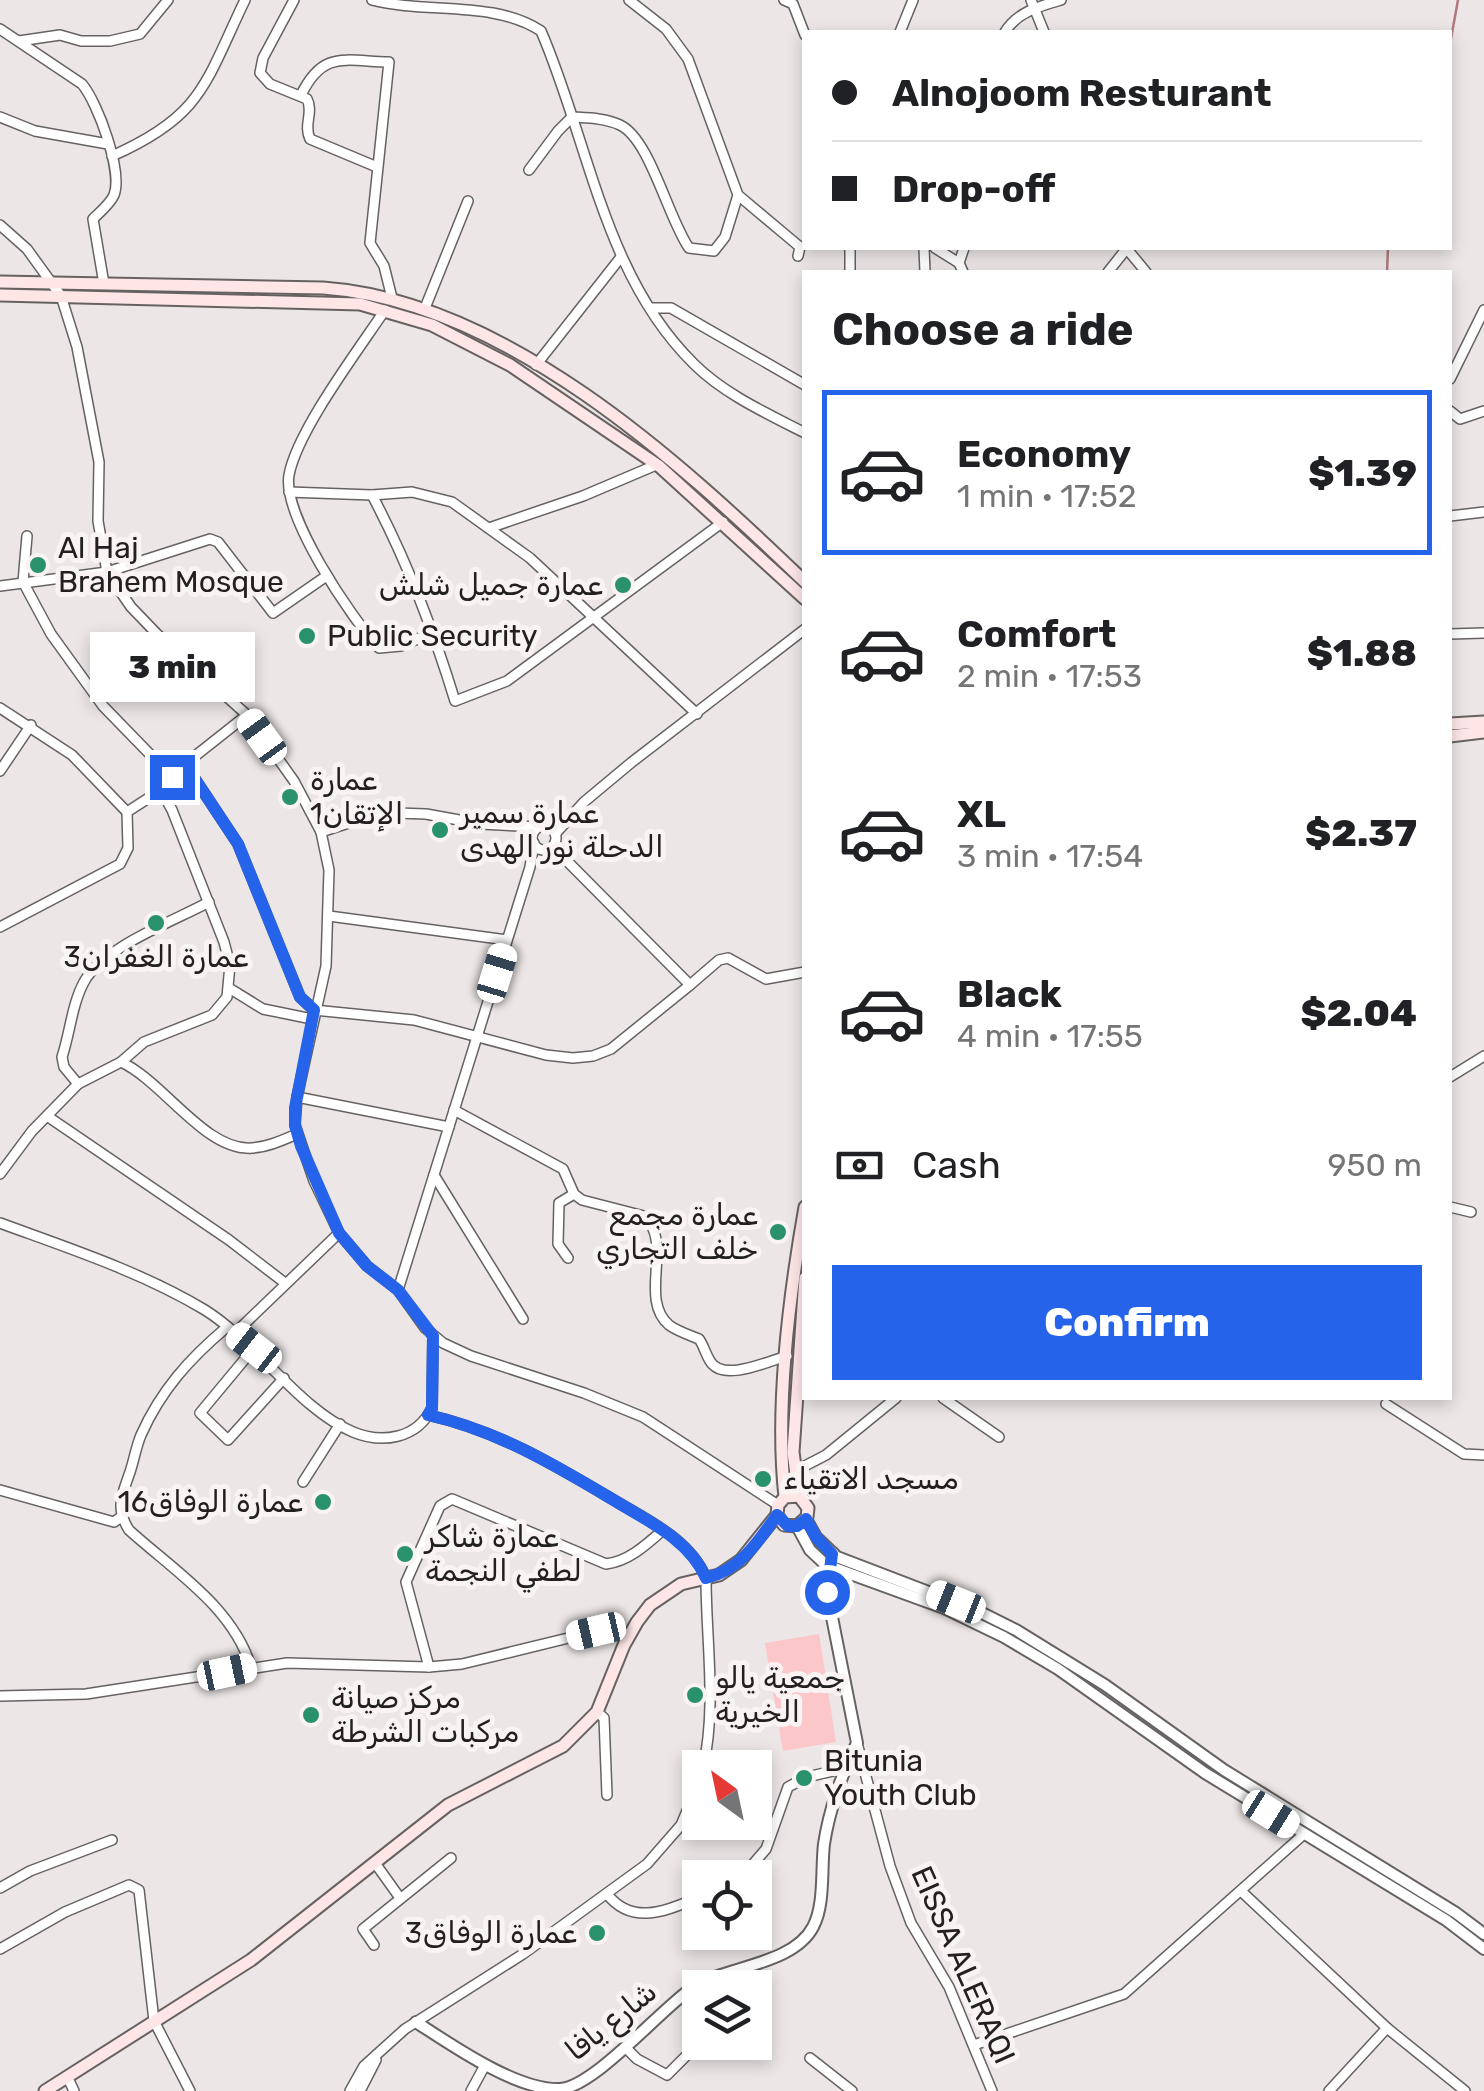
<!DOCTYPE html>
<meta charset="utf-8">
<style>
:root{--surface:#fff;--page:#f6f6f6;--text:#202124;--muted:#757577;--line:#e0e0e0;--accent:#2563eb}
body{margin:0;font-family:Rubik,"Noto Sans Arabic",sans-serif;background:var(--page);color:var(--text);height:100vh;display:flex;flex-direction:column;font-size:38px;white-space:nowrap}
*{box-sizing:border-box;margin:0}
p{font-size:32px;color:var(--muted)}
.icon{flex:none;width:55px;height:55px;fill:none;stroke:currentColor;stroke-width:2;stroke-linecap:round;stroke-linejoin:round}
.map{position:relative;flex:1;overflow:hidden}
.side{position:absolute;left:802px;top:270px;width:650px;height:1130px;display:flex;flex-direction:column;background:var(--surface);border-radius:0px;box-shadow:0 5px 15px #0003}
.side>*{flex:none}
.top-card{position:absolute;left:802px;top:30px;width:650px;height:220px;border-radius:0px;box-shadow:0 5px 15px #0003;display:grid;align-content:center;height:220px;padding:0 30px;background:var(--surface)}
.needle{width:65px;rotate:327deg}
.buttons{position:absolute;left:682px;top:1750px;display:grid;gap:20px}
.buttons a{display:grid;place-items:center;width:90px;height:90px;border-radius:0px;background:var(--surface);box-shadow:0 5px 15px #0003;font-size:50px}
.end{position:absolute;width:45px;height:45px;margin:-22px;border:12px solid #2563eb;background:#fff;box-shadow:0 0 0 5px #fff}
.from{border-radius:50%}
.bubble{position:absolute;height:70px;border-radius:0px;background:var(--surface);box-shadow:0 5px 15px #0003;font-size:32px;font-weight:800;line-height:70px;text-align:center}
.car{position:absolute;width:30px;height:60px;margin:-30px -15px;border-radius:12px;box-shadow:0 0 8px 2px #0007;background:linear-gradient(#fff 24%,#345 0 40%,#fff 0 76%,#345 0 86%,#fff 0)}
.top-card b{display:flex;align-items:center;gap:35px;height:95px;font-size:38px}
.top-card b+b{border-top:2px solid var(--line)}
.top-card i{width:25px;height:25px;background:var(--text)}
ul{padding:0;list-style:none}
li{display:flex;align-items:center;gap:30px;height:165px;margin:0 20px 15px;padding:0 10px;border:5px solid transparent;border-radius:0px}
li div{flex:1}
li b{display:block;font-size:38px}
li em{font-style:normal;font-weight:800}
li.selected{border-color:var(--accent)}
li>.icon{width:90px;height:90px;stroke-width:1.5}
h2{padding:0 30px;font-size:45px;line-height:120px}
.pay{display:flex;align-items:center;gap:25px;height:110px;padding:0 30px;font-size:38px}
.pay p{margin-inline-start:auto}
.action{display:flex;gap:20px;margin-top:auto;padding:20px 30px}
.action a{flex:1;height:115px;border-radius:0px;background:var(--accent);color:#fff;font-size:40px;font-weight:800;line-height:115px;text-align:center}
.map>svg:first-child{display:block}
</style>
<div class="map">
<svg width="1484" height="2091" viewBox="0 0 1484 2091">
<rect width="100%" height="100%" fill="#ece6e6"/>
<!-- green -->
<path fill="#fbc7c9" d="M819 1634 836 1742 783 1751 765 1643Z"/>
<g fill="none" stroke-linecap="round" stroke-linejoin="round">
<!-- stream -->
<g stroke="#b0787c" stroke-width="2.5">
<path d="M1450 44 1458 0"/>
<path d="M1387 272 1388 248"/>
</g>
<!-- minor casing -->
<g stroke="#676262" stroke-width="12">
<g id="minor">
<path d="M294 0 263 58 260 73 270 84 307 99C314 112 303 125 310 139L377 167"/>
<path d="M372 0C426 14 494 0 541 31 589 142 604 276 694 364 724 394 768 414 805 433"/>
<path d="M784 0 793 4 805 35"/>
<path d="M1031 0 1044 32"/>
<path d="M0 29 82 84C98 103 123 172 114 195 110 204 100 212 93 219L104 284"/>
<path d="M900 32 913 0"/>
<path d="M1005 32C1017 12 1040 6 1061 0"/>
<path d="M19 41 60 35 81 41H110L140 34 168 0"/>
<path d="M301 95C323 50 344 61 389 62L370 243 384 266 392 298"/>
<path d="M0 117 35 131 108 144"/>
<path d="M112 156C203 116 205 83 245 0"/>
<path d="M529 170 558 131 572 117C588 118 605 118 620 125 650 139 668 218 689 248L714 251 725 237 738 195 688 59 666 29 629 0"/>
<path d="M738 195 800 247 798 256"/>
<path d="M0 225 27 249 61 296 77 347 99 462 98 521 107 572 131 607 157 634 247 715 294 781 321 832 329 870 326 966 297 1097 295 1125 314 1181 339 1233 367 1266 398 1290 425 1328 443 1343 471 1356 584 1393 643 1417 778 1505"/>
<path d="M924 248 925 272"/>
<path d="M935 248 959 263"/>
<path d="M1127 249 1146 272"/>
<path d="M850 272V248"/>
<path d="M963 272 959 263 964 248"/>
<path d="M1108 272 1127 248"/>
<path d="M425 308 468 201"/>
<path d="M651 308H671L805 385"/>
<path d="M385 310C359 349 297 431 289 475 282 515 351 618 379 648L401 646 434 632"/>
<path d="M536 365 621 257"/>
<path d="M1450 379 1484 310"/>
<path d="M1450 411 1460 419 1484 411"/>
<path d="M289 492 372 495 412 492 452 502 530 558 697 714"/>
<path d="M372 495C407 561 433 629 455 701L507 681 723 522"/>
<path d="M1450 516 1484 512"/>
<path d="M489 528 583 496 656 465"/>
<path d="M27 536 23 582 51 634 103 706 172 777"/>
<path d="M0 586 107 572 210 539 218 542 273 613 325 577"/>
<path d="M1450 634 1484 633"/>
<path d="M0 708 72 755 127 812"/>
<path d="M185 764 238 844 300 997 314 1010 414 1020 546 1055 573 1058 593 1056 611 1049 690 985"/>
<path d="M0 771 31 725"/>
<circle cx="544" cy="838" r="12"/>
<path d="M321 832 364 818 397 813 426 814 481 824 539 827"/>
<path d="M556 833 584 802 632 762 805 629"/>
<path d="M547 849 566 860 690 985 719 960 728 958 766 979 805 972"/>
<path d="M329 916 507 940"/>
<path d="M0 927 120 864 128 848 127 812 161 790 185 764 247 715"/>
<path d="M229 988 263 1009 312 1019"/>
<path d="M121 1062C163 1081 206 1152 252 1148 268 1147 283 1140 297 1134"/>
<path d="M1450 1077 1484 1056"/>
<path d="M78 1084 64 1067 62 1057C70 1033 72 1004 84 982 103 947 174 921 209 902"/>
<path d="M297 1097 449 1127"/>
<path d="M454 1110 563 1169 574 1194 582 1200 644 1216C674 1242 638 1299 669 1325 677 1331 689 1335 699 1339 704 1346 705 1353 710 1361 723 1383 768 1361 787 1356"/>
<path d="M47 1116 229 1240 285 1283"/>
<path d="M0 1174 32 1131 78 1084 121 1062 144 1042 212 1015 227 997 230 965 224 942 172 810 161 790"/>
<path d="M434 1175 523 1319"/>
<path d="M1450 1207 1471 1212"/>
<path d="M0 1223C68 1248 142 1272 205 1310 256 1342 300 1410 353 1432 382 1444 417 1439 432 1408L433 1337"/>
<path d="M568 1258 558 1244 559 1203 574 1194"/>
<path d="M398 1290 530 867 534 843"/>
<path d="M227 1327C190 1358 161 1390 141 1435 136 1447 134 1460 130 1472 122 1495 115 1508 129 1530 173 1570 233 1607 251 1667"/>
<path d="M235 1333 339 1233"/>
<path d="M254 1348 200 1413 228 1440 284 1378"/>
<path d="M943 1398 999 1437"/>
<path d="M1386 1404 1464 1454 1484 1455"/>
<path d="M428 1415C496 1430 553 1464 612 1499 647 1520 690 1539 706 1578 706 1640 717 1707 703 1768"/>
<path d="M795 1471 826 1455 896 1398"/>
<path d="M303 1482 340 1424"/>
<path d="M0 1490 114 1522 121 1517"/>
<path d="M429 1667 406 1582 440 1506 452 1499 606 1564C629 1561 646 1545 663 1530"/>
<path d="M0 1696 86 1694 287 1663 429 1667 462 1664 597 1631 630 1635"/>
<path d="M597 1712 604 1718 607 1795"/>
<path d="M857 1743 890 1866 911 1923 949 1987 992 2091"/>
<path d="M375 1863 400 1898"/>
<path d="M741 1878 766 1849 788 1787 807 1777 846 1768"/>
<path d="M0 1888 30 1871 112 1840"/>
<path d="M1241 1891 1387 2028 1465 2091"/>
<path d="M607 1894C633 1927 667 1910 700 1897"/>
<path d="M374 1945 363 1929 451 1858"/>
<path d="M0 1949 65 1912 129 1885 139 1890 154 2021 190 2091"/>
<path d="M974 2045 1124 1994 1304 1834"/>
<path d="M625 2047 637 2059 667 2075 689 2053"/>
<path d="M810 2058 852 2091"/>
<path d="M67 2076 74 2091"/>
<path d="M350 2091 364 2066 405 2029 523 1954 647 1864 681 1825 700 1780"/>
<path d="M360 2091 376 2060"/>
<path d="M471 2091 484 2067"/>
<path d="M1329 2091 1387 2028"/>
</g>
</g>
<!-- tertiary casing -->
<g stroke="#676262" stroke-width="14">
<g id="tertiary">
<path d="M806 1519 816 1537 837 1557 978 1611 1016 1630 1105 1685 1224 1770 1456 1913 1484 1934"/>
<path d="M797 1526 810 1550 826 1565 944 1608 1004 1637 1058 1669 1205 1773 1446 1920 1484 1949"/>
<path d="M416 2022C450 2044 517 2091 560 2089 594 2087 660 2010 692 1988 726 1966 793 1965 813 1927 825 1905 821 1869 824 1844 829 1811 842 1773 857 1743L827 1592 833 1553"/>
</g>
</g>
<!-- secondary casing -->
<g stroke="#676262" stroke-width="15">
<g id="secondary">
<path d="M0 282 323 288C505 301 678 460 805 582"/>
<path d="M0 295 360 304 432 325 510 365 659 466 805 599"/>
<path d="M1450 724 1484 722"/>
<path d="M1450 736 1484 732"/>
<path d="M799 1496 793 1452 805 1278"/>
<path d="M785 1497C775 1407 789 1297 805 1207"/>
<path d="M45 2091 251 1960 448 1805 563 1746 597 1712 624 1645 637 1622 650 1605 681 1584 719 1575 741 1560 777 1515 778 1505 785 1497 799 1496 808 1508 807 1517 797 1526 784 1525 777 1515"/>
</g>
</g>
<!-- minor -->
<use href="#minor" stroke="#fff" stroke-width="9"/>
<!-- tertiary -->
<use href="#tertiary" stroke="#fff" stroke-width="10"/>
<!-- secondary -->
<use href="#secondary" stroke="#fee6e7" stroke-width="11"/>
</g>
<g fill="none" stroke-linecap="round" stroke-linejoin="round">
<!-- route -->
<path stroke="#2563eb" stroke-width="12" d="M172 777 185 764 238 844 300 997 314 1010 295 1108V1125L301 1146 339 1233 367 1266 398 1290 433 1336 432 1408 428 1415C496 1430 553 1464 612 1499 646 1520 689 1539 706 1578 740 1570 758 1542 777 1515L788 1526H797L806 1519 816 1537 832 1554 827 1592"/>
</g>
<!-- markers -->
<g fill="#2a916d" stroke="#f9f3f3" stroke-width="4">
<circle cx="38" cy="565" r="10"/>
<circle cx="623" cy="585" r="10"/>
<circle cx="307" cy="636" r="10"/>
<circle cx="290" cy="797" r="10"/>
<circle cx="440" cy="830" r="10"/>
<circle cx="156" cy="923" r="10"/>
<circle cx="778" cy="1232" r="10"/>
<circle cx="763" cy="1479" r="10"/>
<circle cx="323" cy="1502" r="10"/>
<circle cx="405" cy="1554" r="10"/>
<circle cx="695" cy="1695" r="10"/>
<circle cx="311" cy="1715" r="10"/>
<circle cx="804" cy="1778" r="10"/>
<circle cx="597" cy="1933" r="10"/>
</g>
<g text-anchor="middle" stroke-width="10" stroke-linejoin="round" paint-order="stroke">
<!-- poi labels -->
<g font-size="30" fill="#222020" stroke="#f9f3f3" text-anchor="start">
<text x="58" y="558">Al Haj<tspan x="58" dy="34">Brahem Mosque</tspan></text>
<text x="603" y="595" text-anchor="end">عمارة جميل شلش</text>
<text x="327" y="646">Public Security</text>
<text x="310" y="790">عمارة<tspan x="310" dy="34">الإتقان1</tspan></text>
<text x="460" y="823">عمارة سمير<tspan x="460" dy="34">الدحلة نور الهدى</tspan></text>
<text x="156" y="967" text-anchor="middle">عمارة الغفران3</text>
<text x="758" y="1225" text-anchor="end">عمارة مجمع<tspan x="758" dy="34">خلف التجاري</tspan></text>
<text x="783" y="1489">مسجد الاتقياء</text>
<text x="303" y="1512" text-anchor="end">عمارة الوفاق16</text>
<text x="425" y="1547">عمارة شاكر<tspan x="425" dy="34">لطفي النجمة</tspan></text>
<text x="715" y="1688">جمعية يالو<tspan x="715" dy="34">الخيرية</tspan></text>
<text x="331" y="1708">مركز صيانة<tspan x="331" dy="34">مركبات الشرطة</tspan></text>
<text x="824" y="1771">Bitunia<tspan x="824" dy="34">Youth Club</tspan></text>
<text x="577" y="1943" text-anchor="end">عمارة الوفاق3</text>
</g>
<!-- street labels -->
<g font-size="30" fill="#222020" stroke="#f9f3f3">
<text transform="translate(963 1965) rotate(66)" y="10">EISSA ALERAQI</text>
<text transform="translate(611 2021) rotate(-39)" y="10">شارع يافا</text>
</g>
</g>
</svg>
<div class="buttons">
<a><svg class="needle" viewBox="-14 -14 28 28"><path d="M0-13l5 13h-10z" fill="#e53935"/><path d="M0 13l5-13h-10z" fill="#757577"/></svg></a>
<a><svg class="icon" aria-label="locate" viewBox="0 0 24 24"><circle cx="12" cy="12" r="6"/><path d="M12 2v4M12 18v4M2 12h4M18 12h4"/></svg></a>
<a><svg class="icon" aria-label="layers" viewBox="0 0 24 24"><path d="M12 4l9 5-9 5-9-5zM3 14l9 5 9-5"/></svg></a>
</div>
<i class="end from" style="left:827px;top:1592px"></i>
<i class="end" style="left:172px;top:777px"></i>
<div class="bubble" style="left:90px;top:632px;width:165px">3 min</div>
<i class="car" style="left:262px;top:737px;rotate:324deg"></i>
<i class="car" style="left:497px;top:973px;rotate:17deg"></i>
<i class="car" style="left:254px;top:1348px;rotate:308deg"></i>
<i class="car" style="left:956px;top:1602px;rotate:292deg"></i>
<i class="car" style="left:596px;top:1631px;rotate:257deg"></i>
<i class="car" style="left:227px;top:1672px;rotate:78deg"></i>
<i class="car" style="left:1271px;top:1814px;rotate:122deg"></i>
<div class="top-card">
<b><i class="from"></i>Alnojoom Resturant</b>
<b><i></i>Drop-off</b>
</div>
<section class="side">
<h2>Choose a ride</h2>
<ul>
<li class="selected"><svg class="icon" aria-label="car" viewBox="0 0 24 24"><path d="M5 17H2v-5l4-1 3-4h7l3 4 3 1v5h-3M9 17h6M6 11h13"/><circle cx="7" cy="17" r="2"/><circle cx="17" cy="17" r="2"/></svg><div><b>Economy</b><p>1 min · 17:52</p></div><em>$1.39</em></li>
<li><svg class="icon" aria-label="car" viewBox="0 0 24 24"><path d="M5 17H2v-5l4-1 3-4h7l3 4 3 1v5h-3M9 17h6M6 11h13"/><circle cx="7" cy="17" r="2"/><circle cx="17" cy="17" r="2"/></svg><div><b>Comfort</b><p>2 min · 17:53</p></div><em>$1.88</em></li>
<li><svg class="icon" aria-label="car" viewBox="0 0 24 24"><path d="M5 17H2v-5l4-1 3-4h7l3 4 3 1v5h-3M9 17h6M6 11h13"/><circle cx="7" cy="17" r="2"/><circle cx="17" cy="17" r="2"/></svg><div><b>XL</b><p>3 min · 17:54</p></div><em>$2.37</em></li>
<li><svg class="icon" aria-label="car" viewBox="0 0 24 24"><path d="M5 17H2v-5l4-1 3-4h7l3 4 3 1v5h-3M9 17h6M6 11h13"/><circle cx="7" cy="17" r="2"/><circle cx="17" cy="17" r="2"/></svg><div><b>Black</b><p>4 min · 17:55</p></div><em>$2.04</em></li>
</ul>
<div class="pay"><svg class="icon" aria-label="cash" viewBox="0 0 24 24"><path d="M3 7h18v10H3z"/><circle cx="12" cy="12" r="2"/></svg>Cash<p>950 m</p></div>
<div class="action"><a>Confirm</a></div>
</section>
</div>
